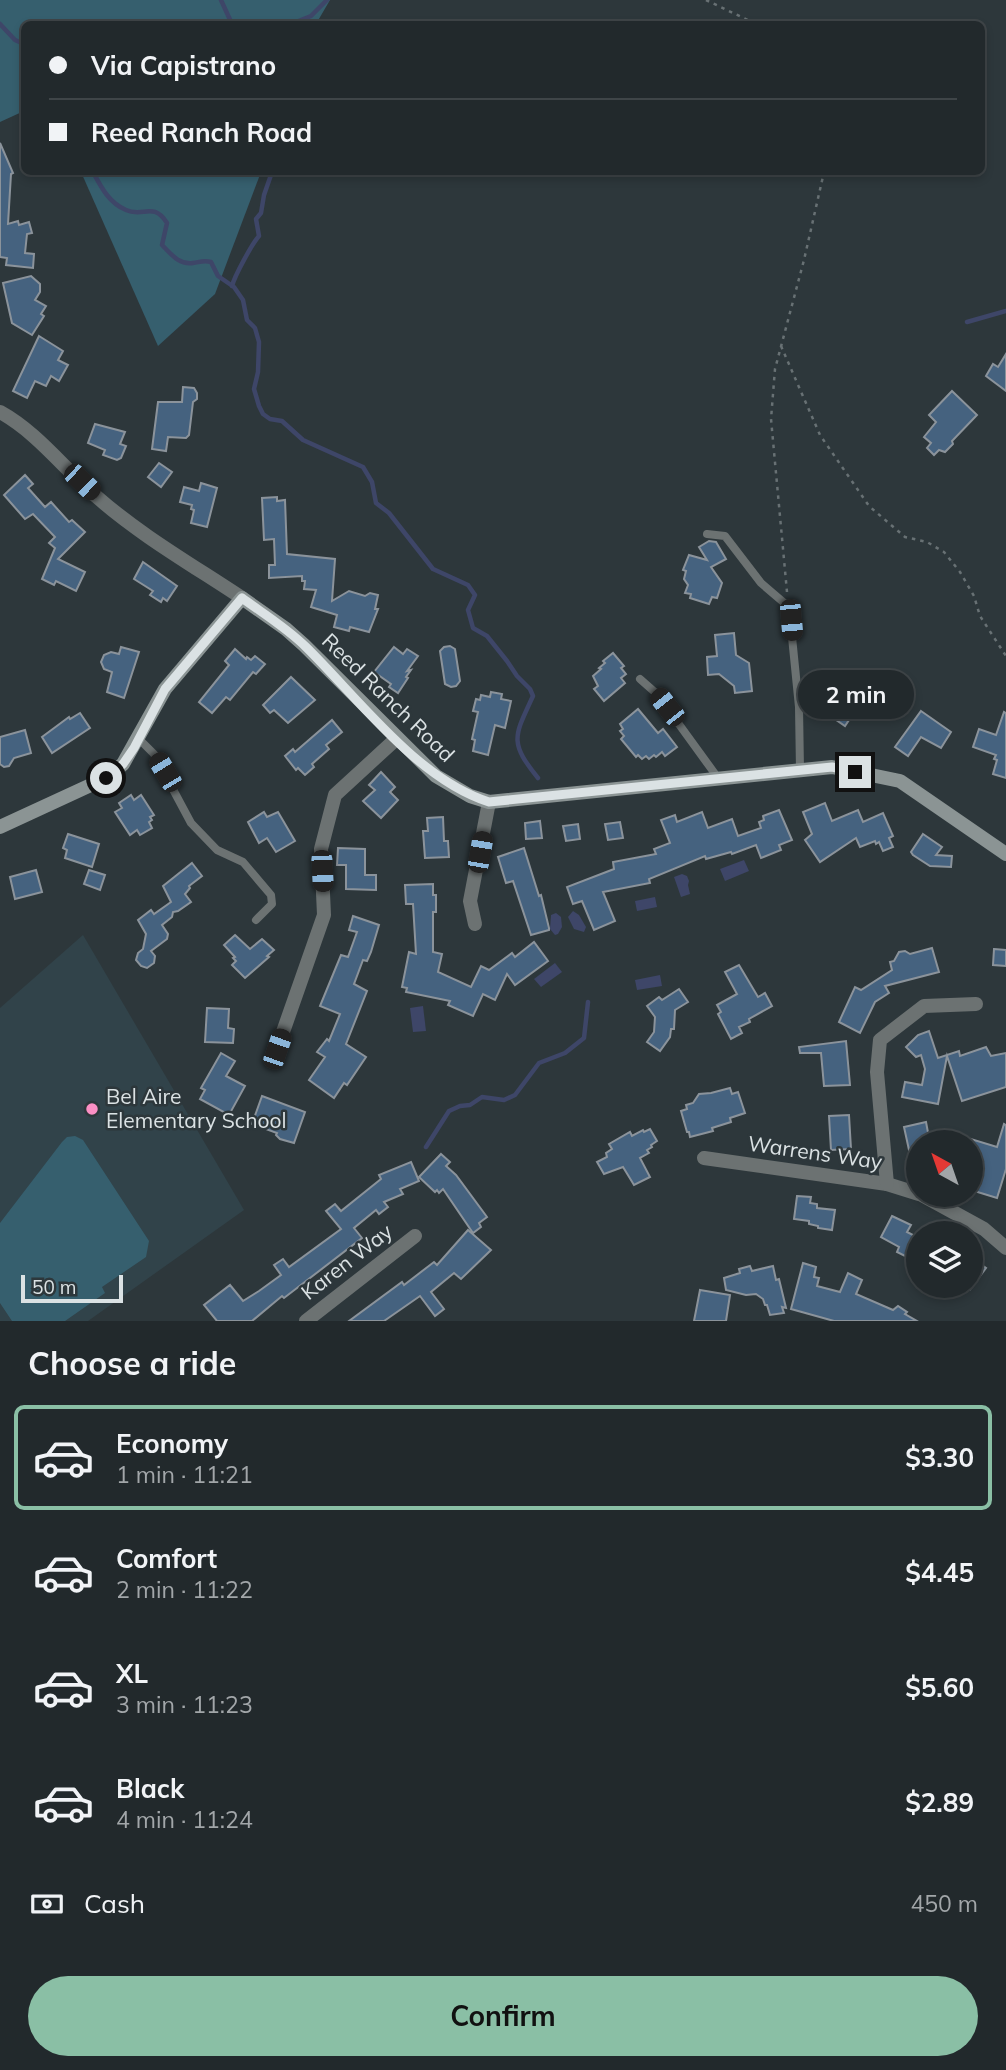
<!DOCTYPE html>
<meta charset="utf-8">
<style>
:root{--surface:#22292c;--page:#2a3134;--text:#f1f3f6;--muted:#a2a6a9;--line:#3f4548;--accent:#8abfa5}
body{margin:0;font-family:Mulish,sans-serif;background:var(--page);color:var(--text);height:100vh;display:flex;flex-direction:column;font-size:26px;white-space:nowrap}
*{box-sizing:border-box;margin:0}
p{font-size:23px;color:var(--muted)}
.icon{flex:none;width:38px;height:38px;fill:none;stroke:currentColor;stroke-width:2;stroke-linecap:round;stroke-linejoin:round}
.map{position:relative;height:1321px;overflow:hidden}
.panel{display:flex;flex-direction:column;background:var(--surface);flex:1}
.panel>*{flex:none}
.banner{position:absolute;left:21px;top:21px;width:964px;height:154px;border-radius:10px;box-shadow:0 4px 10px #0003,0 0 0 2px var(--line);display:grid;align-content:center;height:154px;padding:0 28px;background:var(--surface)}
.needle{width:46px;rotate:320deg}
.controls{position:absolute;left:906px;top:1130px;display:grid;gap:14px}
.controls a{display:grid;place-items:center;width:77px;height:77px;border-radius:50%;background:var(--surface);box-shadow:0 4px 10px #0003,0 0 0 2px var(--line);font-size:35px}
.scale{position:absolute;left:21px;bottom:18px;width:102px;box-sizing:border-box;padding-left:7px;border:4px solid #dbe2e4;border-top:0;font-size:19px;line-height:24px;white-space:nowrap;color:#dbe2e4;-webkit-text-stroke:5px #2d373b;paint-order:stroke}
.end{position:absolute;width:32px;height:32px;margin:-16px;border:9px solid #dbe2e4;background:#111;box-shadow:0 0 0 4px #111}
.from{border-radius:50%}
.bubble{position:absolute;height:49px;border-radius:24px;background:var(--surface);box-shadow:0 4px 10px #0003,0 0 0 2px var(--line);font-size:23px;font-weight:700;line-height:49px;text-align:center}
.car{position:absolute;width:21px;height:42px;margin:-21px -10px;border-radius:9px;box-shadow:0 0 5px 2px #0007;background:linear-gradient(#222 24%,#8ab4d8 0 40%,#222 0 76%,#8ab4d8 0 86%,#222 0)}
.banner b{display:flex;align-items:center;gap:24px;height:66px;font-size:26px}
.banner b+b{border-top:2px solid var(--line)}
.banner i{width:18px;height:18px;background:var(--text)}
ul{padding:0;list-style:none}
li{display:flex;align-items:center;gap:21px;height:105px;margin:0 14px 10px;padding:0 14px;border:4px solid transparent;border-radius:10px}
li div{flex:1}
li b{display:block;font-size:26px}
li em{font-style:normal;font-weight:700}
li.selected{border-color:var(--accent)}
li>.icon{width:63px;height:63px;stroke-width:1.5}
h2{padding:0 28px;font-size:32px;line-height:84px}
.pay{display:flex;align-items:center;gap:18px;height:77px;padding:0 28px;font-size:26px}
.pay p{margin-inline-start:auto}
.cta{display:flex;gap:14px;margin-top:auto;padding:14px 28px}
.cta a{flex:1;height:80px;border-radius:42px;background:var(--accent);color:#111;font-size:28px;font-weight:700;line-height:80px;text-align:center}
.map>svg:first-child{display:block}
</style>
<div class="map">
<svg width="1006" height="1321" viewBox="0 0 1006 1321">
<rect width="100%" height="100%" fill="#2d373b"/>
<!-- built -->
<path fill="#31434a" d="M83 935 244 1210 88 1321H0V1008Z"/>
<!-- green -->
<g fill="#365f6e">
<path d="M0 0H330L316 24H24V111L0 122Z"/>
<path d="M81 172H261L215 294 158 346Z"/>
<path d="M75 1136 83 1140 149 1241 146 1257 102 1287 105 1293 65 1321H12L0 1303V1223L62 1142 67 1137Z"/>
</g>
<!-- water -->
<g fill="#3e4668">
<path d="M744 860 749 871 725 881 720 869Z"/>
<path d="M682 874 687 876 689 881 688 885 690 894 681 897 674 877Z"/>
<path d="M655 897 657 907 637 911 635 901Z"/>
<path d="M573 911 579 915 586 927 584 932 574 929 568 917Z"/>
<path d="M556 913 561 917 562 927 558 934 555 935 550 929 551 915Z"/>
<path d="M555 963 562 972 541 987 534 979Z"/>
<path d="M660 975 662 986 637 990 635 980Z"/>
<path d="M423 1006 426 1031 413 1032 410 1008Z"/>
</g>
<g fill="none" stroke-linecap="round" stroke-linejoin="round">
<!-- stream -->
<g stroke="#3e4668" stroke-width="4.5">
<path d="M221 0 232 24"/>
<path d="M0 24 15 40 24 44"/>
<path d="M291 24 311 16 327 0"/>
<path d="M93 172C101 187 109 203 126 210 143 218 153 201 167 223L162 245C171 254 179 265 193 263 200 262 204 260 211 262L218 276 234 287 243 300 247 320 255 328 259 342 258 372 254 389 259 406 263 414 270 419 282 421 303 440 363 467 372 482 376 503 389 513 433 569 468 585 475 595 468 610 473 628 487 636 507 661 517 676 530 689 533 696C514 737 509 742 538 778"/>
<path d="M232 286C235 275 252 244 259 236L256 219 261 213 264 195 272 172"/>
<path d="M967 322 1006 311"/>
<path d="M426 1147 449 1111 460 1106 470 1105 482 1097 504 1100 515 1095 539 1063 565 1053 584 1038 588 1002"/>
</g>
</g>
<!-- building -->
<g fill="#45627f" stroke="#8b939b" stroke-width="2">
<path d="M0 143 13 173 11 174 8 224 18 221 19 225 29 222 32 233 27 234 25 253 34 254 33 268 6 265 7 258 0 257Z"/>
<path d="M31 276 40 284V292L35 300 46 306 41 314 44 316 32 335 12 323 3 283Z"/>
<path d="M39 336 63 351 58 360 68 365 59 381 51 376 46 386 35 381 27 398 13 391Z"/>
<path d="M1006 354V391L986 376 993 364 998 367Z"/>
<path d="M183 387 194 388 197 393V399L193 402 189 435 186 438 168 437 166 451 152 449 158 402H182Z"/>
<path d="M952 391 977 415 952 441 953 444 945 452 939 450 934 455 927 448 931 443 924 437 936 422 929 415Z"/>
<path d="M95 424 125 432 120 444 126 446 121 458 117 460 103 455 105 450 88 443Z"/>
<path d="M159 463 172 472 161 487 148 477Z"/>
<path d="M25 475 33 484 28 488 45 507 51 502 69 522 72 520 85 532 58 559 85 572 76 591 56 581 54 585 42 579 55 548 49 543 55 537 33 514 25 519 4 495Z"/>
<path d="M201 483 217 488 207 527 191 523 194 510 191 509 192 505 180 502 184 487 199 491Z"/>
<path d="M277 497V501L285 500 287 554 335 559 332 601 349 591 365 596 370 593 378 595 375 609H378L369 632 350 627 349 631 334 627 337 615 311 607 316 590 304 589 305 581H302V576L269 578V565H275L274 539 264 540 262 498Z"/>
<path d="M709 541 716 542 726 559 711 567 722 583 717 598 712 597 709 604 690 598 691 594 685 593 688 585 684 579 686 571 683 570 689 555 707 560 699 547Z"/>
<path d="M143 562 177 586 167 601 163 598 161 602 150 595 153 591 134 579Z"/>
<path d="M734 633 736 655 749 663 752 691 735 693 734 686 719 674 708 675 707 657 717 656 715 635Z"/>
<path d="M450 646 455 649 460 681 456 686 451 687 445 684 440 651 444 647Z"/>
<path d="M121 647 139 652 124 698 107 692 112 672 104 669 101 662 104 655 111 652 119 654Z"/>
<path d="M394 647 403 654 407 649 418 656 407 671 411 670 406 677 408 678 398 693 389 687 391 684 374 672Z"/>
<path d="M235 649 246 659 247 657 251 660 255 656 265 664 256 674 253 672 230 700 226 697 212 713 199 702 229 665 225 661Z"/>
<path d="M613 653 624 666 621 668 626 674 621 678 625 683 604 701 594 689 598 686 593 676 601 669 599 668 605 663 603 661Z"/>
<path d="M291 677 315 700 288 723 274 710 270 713 263 705Z"/>
<path d="M854 683 868 692 864 698 868 700 857 717 853 714 845 726 829 715 835 706 831 704 844 685 850 689Z"/>
<path d="M491 692 502 694 501 699 511 701 505 728 495 725 488 755 473 751 475 740 472 739 478 712 473 711 476 699 480 700 481 695 490 697Z"/>
<path d="M638 709 658 733 663 729 677 747 665 756 662 752 656 757 654 755 649 759 646 756 642 759 638 755 636 757 621 739 624 736 620 731 623 729 620 724Z"/>
<path d="M921 711 951 732 941 748 921 737 908 756 895 747Z"/>
<path d="M1004 712 1006 713V778L993 774 997 760 994 759 996 755 973 747 979 729 996 735Z"/>
<path d="M80 713 90 728 52 753 42 737 69 717 70 719Z"/>
<path d="M332 720 342 732 326 745 329 749 312 764 314 767 305 775 298 768 296 770 285 756 293 749 295 752Z"/>
<path d="M25 730 31 753 14 758 9 766 4 767 0 764V737Z"/>
<path d="M381 772 395 787 390 792 398 800 381 818 363 801 375 790 369 785Z"/>
<path d="M131 795 134 800 141 795 154 815 150 817 152 820 149 822 152 828 140 835 137 830 130 835 115 812 122 808 119 803Z"/>
<path d="M825 803 832 821 858 810 863 822 883 813 893 836 889 838 893 847 883 851 879 842 876 844 875 841 860 847 856 838 820 862 805 840 812 834 803 812Z"/>
<path d="M779 810 792 840 779 845 781 850 761 858 756 845 732 854 731 852 706 859 705 856 649 879 650 883 603 892 615 921 594 930 582 901 573 904 567 887 614 869 613 862 656 854 654 849 670 843 661 820 675 815 677 822 702 812 708 828 732 819 738 836 761 828 759 822 764 820 763 816Z"/>
<path d="M264 812 267 817 278 812 295 841 276 852 267 838 259 843 248 822Z"/>
<path d="M443 817 444 841H448L449 857 425 858 423 831H428L427 818Z"/>
<path d="M540 821 542 838 526 839 525 823Z"/>
<path d="M620 822 623 838 608 840 605 824Z"/>
<path d="M578 824 580 839 566 841 563 826Z"/>
<path d="M68 834 99 844 92 867 65 858 67 850 63 848Z"/>
<path d="M923 834 942 847 936 855 952 856 951 867 930 866 913 855 911 852Z"/>
<path d="M338 848 365 849V875H376V890L346 889V865H337Z"/>
<path d="M524 848 539 896 541 895 549 928V930L531 935 513 881 506 883 498 857Z"/>
<path d="M192 863 202 876 189 886 190 888 185 894 191 902 178 911 173 912 172 917 162 925 168 934 167 939 151 951 155 956 154 963 147 968 141 966 136 960 138 953 143 949 146 934 138 920 151 910 154 914 171 902 163 886Z"/>
<path d="M36 870 42 892 15 899 10 877Z"/>
<path d="M89 870 105 875 100 890 84 884Z"/>
<path d="M433 884V895H436V912H433V952L442 954 438 972 471 987 481 966 489 970 512 953 515 957 534 942 548 961 515 985 507 974 495 1000 483 994 473 1016 448 1005 450 1001 406 992 407 988 402 987 409 952 416 954 413 904H406L405 885Z"/>
<path d="M353 916 379 925 371 952 367 961 363 960 354 984 367 991 346 1044 366 1057 347 1085 344 1083 334 1098 309 1080 325 1057 317 1052 327 1039 329 1041 340 1014 320 1006 341 955 348 957 357 932 349 930Z"/>
<path d="M235 935 250 949 262 939 274 950 267 956 269 957 245 978 232 965 236 961 233 958 235 957 224 945Z"/>
<path d="M932 948 939 972 885 986 889 993 875 1002 860 1033 839 1022 855 987 861 990 892 970 890 962 894 961 899 952 905 951 910 954Z"/>
<path d="M994 949 1006 950V966L993 965Z"/>
<path d="M739 965 758 997 765 993 772 1006 749 1019 750 1022 739 1027 742 1033 731 1039 718 1014 721 1012 717 1005 737 994 725 972Z"/>
<path d="M679 989 688 1002 675 1010 674 1029H671L670 1037 660 1051 647 1042 654 1032 655 1017 647 1006 659 997 662 1000Z"/>
<path d="M207 1008 229 1009 228 1028 234 1029 233 1043 205 1042Z"/>
<path d="M929 1031 938 1058 959 1051 960 1056 986 1047 991 1056 1006 1053V1087L962 1101 947 1056 938 1104 902 1097 905 1082 922 1085 925 1069 921 1055 916 1057 906 1047 918 1035Z"/>
<path d="M846 1041 850 1085 824 1086 821 1053H800L799 1047Z"/>
<path d="M221 1053 235 1061 226 1076 245 1086 229 1115 200 1099 205 1090 201 1088Z"/>
<path d="M730 1088 732 1094 738 1092 745 1113 730 1118 731 1122 712 1128 713 1131 690 1137 689 1132H687L681 1111 687 1109 686 1105 693 1103 699 1094 711 1093Z"/>
<path d="M262 1096 305 1112 294 1143 280 1139 276 1135 277 1133 252 1124Z"/>
<path d="M849 1115 851 1149 831 1150 829 1116Z"/>
<path d="M926 1122 930 1143H919V1172L914 1173 904 1127Z"/>
<path d="M1004 1124 1006 1125V1169L997 1198 971 1190V1166L975 1155 971 1154V1139L997 1147Z"/>
<path d="M650 1129 657 1141 651 1145 652 1147 647 1150 649 1153 640 1158 650 1177 634 1185 623 1167 604 1174 597 1162 607 1157 606 1153 612 1149 609 1144 630 1132 632 1136 643 1130 644 1132Z"/>
<path d="M441 1154 450 1162 446 1166 456 1175 487 1217 479 1223 481 1227 473 1233 443 1189 439 1193 437 1190 435 1192 419 1177Z"/>
<path d="M411 1162 419 1181 400 1189 403 1194 384 1202 388 1207 379 1214 376 1210 354 1228 362 1238 284 1298 282 1296 252 1321H217L204 1305 230 1285 243 1301 259 1291 281 1275 274 1265 283 1259 289 1267 341 1229 326 1211 335 1204 341 1211 381 1179 379 1175Z"/>
<path d="M797 1196 811 1197 810 1203 817 1204V1208L835 1210 832 1230 818 1228V1226L809 1224V1221L794 1219Z"/>
<path d="M892 1216 911 1225 907 1232 919 1238V1263L897 1252 899 1247 881 1237Z"/>
<path d="M468 1230 491 1250 461 1279 454 1273 431 1292 444 1309 435 1316 420 1296 384 1321H349L402 1282 404 1285 434 1262 437 1265Z"/>
<path d="M971 1257 986 1268 971 1288Z"/>
<path d="M803 1263 816 1267 814 1277 819 1278 817 1286 840 1292 848 1273 862 1280 856 1294 893 1310 898 1306 907 1312 905 1314 917 1321H834L791 1309Z"/>
<path d="M750 1266 752 1271 773 1266 776 1280 779 1279 786 1308 782 1307 784 1313 770 1315 767 1305H765L763 1299 756 1294 746 1295 726 1290 724 1278 740 1273 739 1269Z"/>
<path d="M700 1290 730 1295 726 1321H694Z"/>
</g>
<g fill="none" stroke-linecap="round" stroke-linejoin="round">
<!-- path -->
<g stroke="#687174" stroke-width="2.5" stroke-dasharray="3.5 5" stroke-linecap="butt">
<path d="M706 0 756 24"/>
<path d="M781 346 820 435 869 506 905 537 927 542 944 552 960 572 974 596 980 616 1006 656"/>
<path d="M787 592 771 419 775 369 804 260 824 172"/>
</g>
<!-- lane -->
<g stroke="#6c7272" stroke-width="8">
<path d="M707 534 725 536 761 583 789 607 799 707 800 770"/>
<path d="M640 679 657 694 718 778"/>
<path d="M138 738 154 754 191 823 217 850 243 862 271 895 272 904 256 920"/>
</g>
<!-- street -->
<g stroke="#6c7272" stroke-width="14">
<path d="M0 412C38 433 64 469 97 497 140 535 194 566 242 598"/>
<path d="M475 924 470 901 489 802"/>
<path d="M277 1049 324 915 321 849 335 795 396 739"/>
<path d="M704 1158 887 1184 919 1194"/>
<path d="M887 1184 877 1072 880 1040 924 1006 976 1004"/>
<path d="M922 1195 984 1229 1006 1248"/>
<path d="M306 1321 415 1236"/>
</g>
<!-- secondary -->
<path stroke="#8b9494" stroke-width="14" d="M0 827 106 778 123 764 165 689 242 598 286 629 304 645 436 776 470 796 489 802 832 767 900 781 1006 854"/>
</g>
<g fill="none" stroke-linecap="round" stroke-linejoin="round">
<!-- route -->
<path stroke="#dbe2e4" stroke-width="9" d="M106 778 123 764 134 748 165 689 242 598C264 614 287 628 306 647 359 699 417 779 489 802L832 767 855 772"/>
</g>
<!-- markers -->
<circle fill="#fb8fc4" stroke="#2d373b" stroke-width="2.5" cx="92" cy="1109" r="7"/>
<g text-anchor="middle" stroke-width="5" stroke-linejoin="round" paint-order="stroke">
<!-- street labels -->
<g font-size="21" fill="#dbe2e4" stroke="#2d373b">
<text transform="translate(388 698) rotate(44)" y="7">Reed Ranch Road</text>
<text transform="translate(815 1153) rotate(8)" y="7">Warrens Way</text>
<text transform="translate(347 1262) rotate(-38)" y="7">Karen Way</text>
</g>
<!-- poi labels -->
<g font-size="21" fill="#dbe2e4" stroke="#2d373b" text-anchor="start">
<text x="106" y="1104">Bel Aire<tspan x="106" dy="24">Elementary School</tspan></text>
</g>
</g>
</svg>
<div class="controls">
<a><svg class="needle" viewBox="-14 -14 28 28"><path d="M0-13l5 13h-10z" fill="#e53935"/><path d="M0 13l5-13h-10z" fill="#a2a6a9"/></svg></a>
<a><svg class="icon" aria-label="layers" viewBox="0 0 24 24"><path d="M12 4l9 5-9 5-9-5zM3 14l9 5 9-5"/></svg></a>
</div>
<div class="scale">50 m</div>
<i class="end from" style="left:106px;top:778px"></i>
<i class="end" style="left:855px;top:772px"></i>
<div class="bubble" style="left:798px;top:670px;width:116px">2 min</div>
<i class="car" style="left:82px;top:482px;rotate:134deg"></i>
<i class="car" style="left:791px;top:620px;rotate:175deg"></i>
<i class="car" style="left:667px;top:707px;rotate:322deg"></i>
<i class="car" style="left:165px;top:772px;rotate:329deg"></i>
<i class="car" style="left:480px;top:852px;rotate:10deg"></i>
<i class="car" style="left:322px;top:871px;rotate:177deg"></i>
<i class="car" style="left:277px;top:1049px;rotate:19deg"></i>
<div class="banner">
<b><i class="from"></i>Via Capistrano</b>
<b><i></i>Reed Ranch Road</b>
</div>
</div>
<section class="panel">
<h2>Choose a ride</h2>
<ul>
<li class="selected"><svg class="icon" aria-label="car" viewBox="0 0 24 24"><path d="M5 17H2v-5l4-1 3-4h7l3 4 3 1v5h-3M9 17h6M6 11h13"/><circle cx="7" cy="17" r="2"/><circle cx="17" cy="17" r="2"/></svg><div><b>Economy</b><p>1 min · 11:21</p></div><em>$3.30</em></li>
<li><svg class="icon" aria-label="car" viewBox="0 0 24 24"><path d="M5 17H2v-5l4-1 3-4h7l3 4 3 1v5h-3M9 17h6M6 11h13"/><circle cx="7" cy="17" r="2"/><circle cx="17" cy="17" r="2"/></svg><div><b>Comfort</b><p>2 min · 11:22</p></div><em>$4.45</em></li>
<li><svg class="icon" aria-label="car" viewBox="0 0 24 24"><path d="M5 17H2v-5l4-1 3-4h7l3 4 3 1v5h-3M9 17h6M6 11h13"/><circle cx="7" cy="17" r="2"/><circle cx="17" cy="17" r="2"/></svg><div><b>XL</b><p>3 min · 11:23</p></div><em>$5.60</em></li>
<li><svg class="icon" aria-label="car" viewBox="0 0 24 24"><path d="M5 17H2v-5l4-1 3-4h7l3 4 3 1v5h-3M9 17h6M6 11h13"/><circle cx="7" cy="17" r="2"/><circle cx="17" cy="17" r="2"/></svg><div><b>Black</b><p>4 min · 11:24</p></div><em>$2.89</em></li>
</ul>
<div class="pay"><svg class="icon" aria-label="cash" viewBox="0 0 24 24"><path d="M3 7h18v10H3z"/><circle cx="12" cy="12" r="2"/></svg>Cash<p>450 m</p></div>
<div class="cta"><a>Confirm</a></div>
</section>
